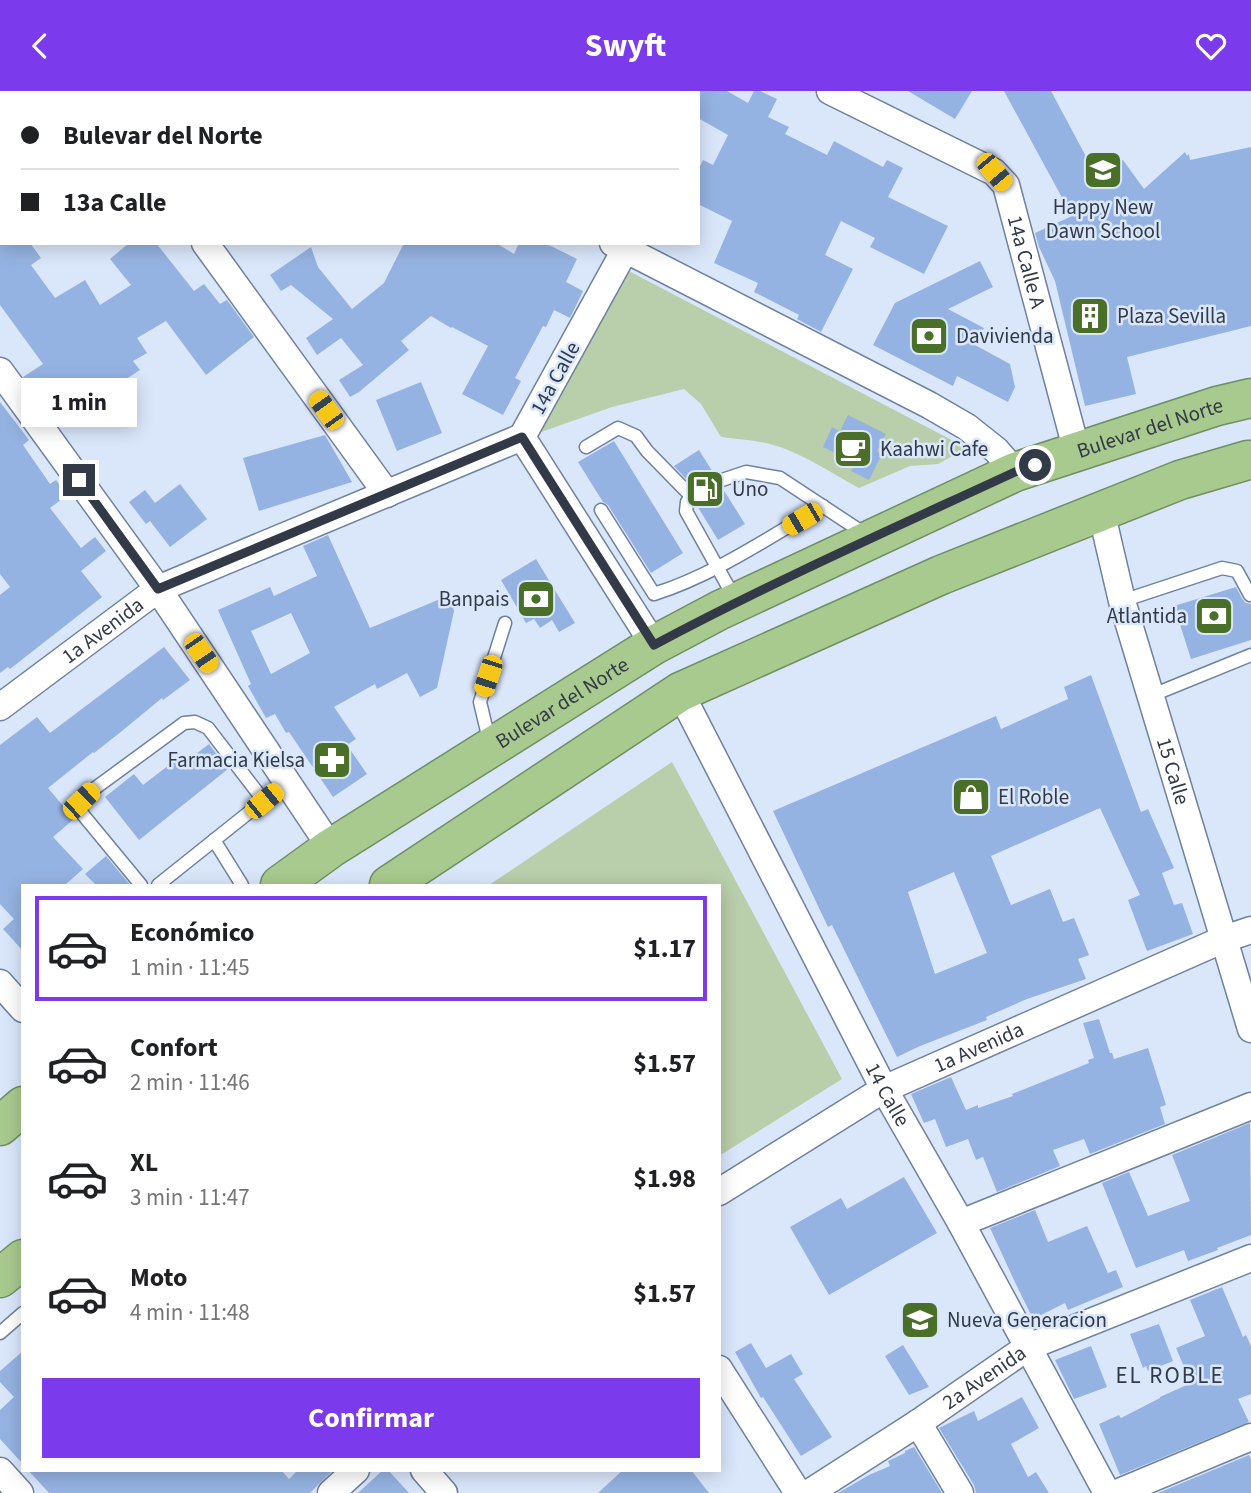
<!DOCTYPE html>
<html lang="es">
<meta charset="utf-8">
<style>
:root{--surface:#fff;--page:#f6f6f6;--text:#202124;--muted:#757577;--line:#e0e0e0;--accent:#7c3aed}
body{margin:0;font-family:"Source Sans 3",sans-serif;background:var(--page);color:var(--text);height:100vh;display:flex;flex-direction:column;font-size:26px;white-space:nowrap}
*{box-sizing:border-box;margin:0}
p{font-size:23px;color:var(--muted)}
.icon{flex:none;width:38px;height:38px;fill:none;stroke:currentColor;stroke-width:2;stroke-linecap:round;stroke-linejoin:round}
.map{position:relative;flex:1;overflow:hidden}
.drawer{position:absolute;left:21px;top:793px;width:700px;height:588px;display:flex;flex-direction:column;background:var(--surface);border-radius:0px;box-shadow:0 4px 18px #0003}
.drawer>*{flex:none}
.hud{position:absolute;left:0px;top:0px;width:700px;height:154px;box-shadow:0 4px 18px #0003;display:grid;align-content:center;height:154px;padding:0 21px;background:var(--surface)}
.end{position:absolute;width:32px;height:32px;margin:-16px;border:9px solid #323a47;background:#fff;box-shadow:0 0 0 4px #fff}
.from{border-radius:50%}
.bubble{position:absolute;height:49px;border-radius:0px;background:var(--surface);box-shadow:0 4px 18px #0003;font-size:23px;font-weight:700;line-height:49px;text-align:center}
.car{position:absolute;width:21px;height:42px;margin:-21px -10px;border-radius:9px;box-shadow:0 0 5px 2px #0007;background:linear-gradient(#f5c518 24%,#345 0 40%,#f5c518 0 76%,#345 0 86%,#f5c518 0)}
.hud b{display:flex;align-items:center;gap:24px;height:66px;font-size:26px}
.hud b+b{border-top:2px solid var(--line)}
.hud i{width:18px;height:18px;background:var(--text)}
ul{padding:12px 0 0;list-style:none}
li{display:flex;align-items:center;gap:21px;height:105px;margin:0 14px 10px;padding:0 7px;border:4px solid transparent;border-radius:0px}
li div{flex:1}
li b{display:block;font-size:26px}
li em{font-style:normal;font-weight:700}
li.current{border-color:var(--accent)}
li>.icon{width:63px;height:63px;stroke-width:1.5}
.button{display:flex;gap:14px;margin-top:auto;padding:14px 21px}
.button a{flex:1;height:80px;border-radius:0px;background:var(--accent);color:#fff;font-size:28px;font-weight:700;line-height:80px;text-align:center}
header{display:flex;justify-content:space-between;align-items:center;height:91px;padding:0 21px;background:var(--accent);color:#fff;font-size:32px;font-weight:700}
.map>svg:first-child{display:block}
</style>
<header><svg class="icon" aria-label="back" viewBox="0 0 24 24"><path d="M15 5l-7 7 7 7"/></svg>Swyft<svg class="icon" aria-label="heart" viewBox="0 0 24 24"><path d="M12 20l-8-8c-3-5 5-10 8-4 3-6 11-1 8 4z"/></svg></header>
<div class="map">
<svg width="1251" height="1402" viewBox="0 0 1251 1402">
<rect width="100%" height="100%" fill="#dae7fb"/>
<!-- green -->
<g fill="#b9ceaa">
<path d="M625 178 967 357 938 373 910 375 859 397C831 382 801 361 770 353 754 349 737 348 721 346L701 313 684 298 612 316 530 345Z"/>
<path d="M672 671 842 988 719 1065V794H489Z"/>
</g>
<!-- building -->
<g fill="#95b3e2" fill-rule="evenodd">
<path d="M698 0H727L748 12 754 0H760L777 8 768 26 789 36 785 43 827 64 834 50 883 76 887 69 903 77 888 106 948 135 924 183 870 156 875 147 841 130 825 164 853 178 821 241 797 228 799 224 754 201 758 192 714 172 732 130 698 113V79L703 69 713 74 728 44 698 27Z"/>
<path d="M908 0H972L955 28Z"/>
<path d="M1004 0H1051L1097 86 1123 69 1144 98 1185 61 1187 65 1189 63 1190 69 1251 56V235L1127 266 1136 303 1085 315 1055 190 1039 156 1035 142 1072 125Z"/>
<path d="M0 152H30L41 167 31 174 55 207 85 189 100 214 131 194 110 168 129 152H156L194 200 204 193 220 213 227 209 254 246 206 284 166 230 137 247 147 262 133 270 140 279 123 290 131 300 81 332 54 292 36 303 23 286 43 273 0 214Z"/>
<path d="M404 152H496L514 163 519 152H545L577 168 566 191 583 200 570 227 554 219 546 236 543 235 515 287 521 290 503 324 462 303 488 255 452 236 451 237 431 225 401 250 409 259 359 301 350 306 339 289 363 274 341 247 317 264 306 247 333 228 291 194 281 200 270 184 311 156 318 176 352 218 384 192Z"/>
<path d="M980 170 993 196 948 218 984 237 975 254 1010 273 1015 296 1008 311 957 285 953 295 873 254 895 212Z"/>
<path d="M421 291 442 342 397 360 376 309Z"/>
<path d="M0 311 29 349 23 354 50 393 56 389 67 404 50 417 81 457 95 446 106 460 81 480 102 506 10 578 8 576 0 582V504L10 496 0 483Z"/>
<path d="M848 324 886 343 877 360 882 363 869 389 851 380 856 372 823 356 832 336 840 340Z"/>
<path d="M325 344 352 391 259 420 243 367Z"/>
<path d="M614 350 683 462 651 482 608 414 603 411 578 371Z"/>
<path d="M699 359 714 383 711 388V393L717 398H723L745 433 718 449 696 413 700 407 699 402 674 375Z"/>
<path d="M180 393 207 428 170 456 150 430 146 433 129 411 145 399 155 412Z"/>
<path d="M328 444 370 537 450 504 454 520 437 597 420 606 407 582 377 598 375 593 334 616 356 648 347 654 367 683 333 706 289 641 286 642 275 623 266 627 248 595 251 593 218 519 270 496 274 505 317 485 303 455ZM291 522 310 562 271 583 251 540Z"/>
<path d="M536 468 575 532 559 541 552 529 540 537 534 528 526 532 501 489Z"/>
<path d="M1236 496 1243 509 1246 512 1251 513V549L1191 568 1174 515Z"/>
<path d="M164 556 190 589 163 609 162 607 122 640 94 662 93 661 48 697 74 728 53 746 83 778 65 794H23V860L3 838 14 828 0 813V654L37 626 50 642Z"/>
<path d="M1091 584 1141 721 1148 718 1174 777 1162 782 1174 814 1182 812 1193 843 1147 860 1128 809 1140 804 1100 717 991 765 1011 814 1050 798 1063 831 1074 827 1089 864 1078 868 1086 888 1027 908 986 926 987 929 920 955 897 966 832 834 828 836 773 720 996 625 1001 638 1068 608 1064 596ZM954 781 987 862 935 883 908 801Z"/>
<path d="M209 653 228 678 139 749 105 706 134 683 143 694 182 664 187 670Z"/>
<path d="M106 765 130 794H96L85 783Z"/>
<path d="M1099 928 1110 962H1112L1114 968 1148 957 1166 1014 1160 1016 1165 1033 1090 1063 1084 1048 1053 1059 1060 1075 997 1101 983 1066 976 1069 968 1048 946 1056 935 1028 924 1032 911 1003 951 986 966 1019 978 1014V1017L1013 1005 1012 1003 1089 972 1088 969 1094 967 1083 932Z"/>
<path d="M1250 1032 1251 1144 1217 1157 1218 1159 1188 1170 1184 1159 1136 1177 1102 1092 1129 1081 1148 1125 1190 1110 1172 1064Z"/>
<path d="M904 1086 937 1142 829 1204 790 1136 841 1107 847 1118Z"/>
<path d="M1035 1119 1048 1151 1087 1135 1108 1182 1116 1179 1123 1196 1068 1219 1065 1212 1033 1228 1013 1187 990 1137Z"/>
<path d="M1222 1196 1243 1246 1246 1244 1251 1255V1303L1238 1308 1249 1331 1120 1384 1099 1333 1119 1324 1121 1327 1160 1307V1306L1191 1292 1176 1257 1205 1245 1190 1209Z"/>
<path d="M1159 1233 1173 1270 1148 1280 1146 1275 1143 1277 1130 1243Z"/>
<path d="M751 1252 766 1277 791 1263 803 1283 794 1288 832 1346 801 1365 763 1306 761 1307 735 1261Z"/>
<path d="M903 1254 929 1296 909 1304 885 1265Z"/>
<path d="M1091 1255 1107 1296 1074 1308 1055 1269Z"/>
<path d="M23 1260V1373L0 1348V1319L14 1306 0 1291V1280Z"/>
<path d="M1022 1306 1039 1337 1011 1353 1028 1386 1036 1381 1049 1402H976L974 1394 939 1337 974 1320 978 1330Z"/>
<path d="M914 1356 942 1402H838L869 1384 890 1375 888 1370 905 1362V1360Z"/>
<path d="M1249 1364 1251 1368V1402H1158Z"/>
<path d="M28 1379H281L289 1388 298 1379H333L310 1402H49Z"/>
<path d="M383 1379H388L409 1402H358Z"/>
<path d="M623 1379H691L709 1402H598Z"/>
</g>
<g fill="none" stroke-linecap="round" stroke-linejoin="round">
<!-- service casing -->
<g stroke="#6e819e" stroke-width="15">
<g id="service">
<path d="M586 356 618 337 636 345 647 360 691 405 687 411 686 420 735 508"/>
<path d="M719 390 746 381 780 387 865 443"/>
<path d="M601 419 654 503C714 484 768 447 823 415"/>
<path d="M1122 510 1222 477 1237 480 1250 504"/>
<path d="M1150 605 1251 564"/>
<path d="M490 653 480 611 505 532"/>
<path d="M214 749 242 794"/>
<path d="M141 794 84 725 80 719 81 711 94 698 184 632 195 631 208 637 264 710"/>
<path d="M158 794 287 691"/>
<path d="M0 1242 23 1222"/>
</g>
</g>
<!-- minor casing -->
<g stroke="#6e819e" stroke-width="29">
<g id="minor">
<path d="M333 0 336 2"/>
<path id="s1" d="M830 0 994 81 1006 94 1077 361"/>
<path d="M150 2V0"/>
<path d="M205 152 387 403"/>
<path d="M613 152 929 314 967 336 996 359 1015 381"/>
<path d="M625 159 522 346 654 554"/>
<path d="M0 280 158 498 331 757"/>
<path id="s2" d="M1101 420 1122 510 1251 938"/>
<path id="s3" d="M680 601 884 998 961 1132 1107 1402"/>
<path id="s4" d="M0 616 158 498 522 346"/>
<path d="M0 892 23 918"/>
<path id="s5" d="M719 1101 884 998 1224 848 1251 839"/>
<path d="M961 1132 1251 1015"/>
<path d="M719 1278 798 1402"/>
<path d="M918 1332 960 1402"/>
<path d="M424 1379 444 1402"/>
<path d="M0 1380 20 1402"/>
<path d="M331 1402 356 1379"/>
<path id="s6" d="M809 1402 918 1332 1028 1256 1251 1167"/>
<path d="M1117 1402 1251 1346"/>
</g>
</g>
<!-- trunk casing -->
<g stroke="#708e63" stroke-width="41">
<g id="trunk">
<path id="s7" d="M280 794 331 757 654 554 720 519 1015 381 1217 315 1251 307"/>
<path d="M389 794 680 601 941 484 1180 389 1248 369H1251"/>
<path d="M0 1035 23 1015"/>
<path d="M0 1187 23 1168"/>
</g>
</g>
<!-- service -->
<use href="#service" stroke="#fff" stroke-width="12"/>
<!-- minor -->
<use href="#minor" stroke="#fff" stroke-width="26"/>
<!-- trunk -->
<use href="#trunk" stroke="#a8ca8e" stroke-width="38"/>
</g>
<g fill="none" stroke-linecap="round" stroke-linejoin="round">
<!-- route -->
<path stroke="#323a47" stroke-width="9" d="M79 389 158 498 522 346 654 554C772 491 894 437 1015 381L1035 374"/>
</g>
<!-- icons -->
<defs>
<g id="school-square" transform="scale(2.0125)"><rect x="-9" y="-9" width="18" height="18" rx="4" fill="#4a6f29" stroke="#dae7fb"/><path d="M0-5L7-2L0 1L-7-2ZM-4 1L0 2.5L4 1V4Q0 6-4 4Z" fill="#fff"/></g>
<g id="building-square" transform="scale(2.0125)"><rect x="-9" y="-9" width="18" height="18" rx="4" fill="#4a6f29" stroke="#dae7fb"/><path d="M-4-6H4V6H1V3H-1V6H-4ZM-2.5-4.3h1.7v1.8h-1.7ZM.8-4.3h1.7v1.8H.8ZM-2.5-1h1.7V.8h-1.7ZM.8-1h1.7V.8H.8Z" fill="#fff"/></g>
<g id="bank-square" transform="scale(2.0125)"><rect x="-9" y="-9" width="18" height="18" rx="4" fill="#4a6f29" stroke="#dae7fb"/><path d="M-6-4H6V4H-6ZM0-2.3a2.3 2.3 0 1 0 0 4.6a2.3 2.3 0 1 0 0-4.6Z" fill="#fff"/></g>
<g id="cafe-square" transform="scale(2.0125)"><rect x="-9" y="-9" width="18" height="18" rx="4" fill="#4a6f29" stroke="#dae7fb"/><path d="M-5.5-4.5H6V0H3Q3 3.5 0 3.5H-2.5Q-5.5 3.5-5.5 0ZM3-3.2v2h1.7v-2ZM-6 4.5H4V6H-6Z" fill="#fff"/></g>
<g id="fuel-square" transform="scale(2.0125)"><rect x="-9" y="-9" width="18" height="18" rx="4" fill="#4a6f29" stroke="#dae7fb"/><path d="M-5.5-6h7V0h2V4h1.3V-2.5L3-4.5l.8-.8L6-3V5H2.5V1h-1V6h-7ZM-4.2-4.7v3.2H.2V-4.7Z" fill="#fff"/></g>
<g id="pharmacy-square" transform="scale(2.0125)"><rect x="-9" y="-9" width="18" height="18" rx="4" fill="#4a6f29" stroke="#dae7fb"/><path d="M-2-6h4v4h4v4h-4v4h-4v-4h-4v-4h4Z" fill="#fff"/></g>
<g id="shop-square" transform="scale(2.0125)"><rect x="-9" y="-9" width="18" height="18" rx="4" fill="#4a6f29" stroke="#dae7fb"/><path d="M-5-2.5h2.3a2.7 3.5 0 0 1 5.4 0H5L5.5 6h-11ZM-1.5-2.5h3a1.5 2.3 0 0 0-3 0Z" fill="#fff"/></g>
</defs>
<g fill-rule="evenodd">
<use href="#school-square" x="1103" y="79"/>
<use href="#building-square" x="1090" y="225"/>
<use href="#bank-square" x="929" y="245"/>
<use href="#cafe-square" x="853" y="358"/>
<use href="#fuel-square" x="705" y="398"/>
<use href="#bank-square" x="536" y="508"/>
<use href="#bank-square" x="1214" y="525"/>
<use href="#pharmacy-square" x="332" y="669"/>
<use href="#shop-square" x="971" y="706"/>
<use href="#school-square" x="920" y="1229"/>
</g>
<g text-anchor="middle" stroke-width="5" stroke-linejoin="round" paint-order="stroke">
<!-- poi labels -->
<g font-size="21" fill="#323a47" stroke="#dae7fb" text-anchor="start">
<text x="1103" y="123" text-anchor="middle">Happy New<tspan x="1103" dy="24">Dawn School</tspan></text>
<text x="1117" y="232">Plaza Sevilla</text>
<text x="956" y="252">Davivienda</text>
<text x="880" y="365">Kaahwi Cafe</text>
<text x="732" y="405">Uno</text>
<text x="509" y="515" text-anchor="end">Banpais</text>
<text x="1187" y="532" text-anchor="end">Atlantida</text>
<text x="305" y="676" text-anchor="end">Farmacia Kielsa</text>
<text x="998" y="713">El Roble</text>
<text x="947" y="1236">Nueva Generacion</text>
</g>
<!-- street labels -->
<g font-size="21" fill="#323a47" stroke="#dae7fb">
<text dy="7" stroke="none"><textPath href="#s1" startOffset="280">14a Calle A</textPath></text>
<text transform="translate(555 287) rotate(-61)" y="7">14a Calle</text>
<text dy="7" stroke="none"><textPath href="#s7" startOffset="987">Bulevar del Norte</textPath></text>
<text dy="7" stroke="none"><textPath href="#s4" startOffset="128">1a Avenida</textPath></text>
<text dy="7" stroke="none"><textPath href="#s7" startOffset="336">Bulevar del Norte</textPath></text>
<text dy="7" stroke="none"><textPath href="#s2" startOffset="270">15 Calle</textPath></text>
<text dy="7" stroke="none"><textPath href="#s5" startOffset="298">1a Avenida</textPath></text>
<text dy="7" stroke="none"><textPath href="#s3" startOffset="453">14 Calle</textPath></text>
<text dy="7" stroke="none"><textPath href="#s6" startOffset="210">2a Avenida</textPath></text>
</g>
<!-- neighbourhood labels -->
<g font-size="23" letter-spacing="2" fill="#323a47" stroke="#dae7fb">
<text x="1170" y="1292">EL ROBLE</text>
</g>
</g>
</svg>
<i class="end from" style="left:1035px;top:374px"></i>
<i class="end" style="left:79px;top:389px"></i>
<div class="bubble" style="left:21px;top:287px;width:116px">1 min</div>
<i class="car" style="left:994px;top:81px;rotate:140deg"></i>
<i class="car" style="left:326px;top:319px;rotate:324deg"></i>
<i class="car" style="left:802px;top:428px;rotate:240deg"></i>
<i class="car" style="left:201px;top:562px;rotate:146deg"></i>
<i class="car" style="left:488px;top:585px;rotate:198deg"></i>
<i class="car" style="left:81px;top:710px;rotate:46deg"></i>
<i class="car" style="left:264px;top:710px;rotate:51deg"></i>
<div class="hud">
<b><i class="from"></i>Bulevar del Norte</b>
<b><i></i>13a Calle</b>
</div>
<section class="drawer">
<ul>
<li class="current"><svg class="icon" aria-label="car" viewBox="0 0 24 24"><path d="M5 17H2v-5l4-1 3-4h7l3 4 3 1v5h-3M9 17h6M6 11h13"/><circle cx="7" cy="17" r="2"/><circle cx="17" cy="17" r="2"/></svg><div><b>Económico</b><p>1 min · 11:45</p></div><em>$1.17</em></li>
<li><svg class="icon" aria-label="car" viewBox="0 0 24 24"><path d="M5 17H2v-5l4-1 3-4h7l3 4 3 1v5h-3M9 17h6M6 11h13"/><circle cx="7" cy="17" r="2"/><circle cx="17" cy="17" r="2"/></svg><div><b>Confort</b><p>2 min · 11:46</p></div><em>$1.57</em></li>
<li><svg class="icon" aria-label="car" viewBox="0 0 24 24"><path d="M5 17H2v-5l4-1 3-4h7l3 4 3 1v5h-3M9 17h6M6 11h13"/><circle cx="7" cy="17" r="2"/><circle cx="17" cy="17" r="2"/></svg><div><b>XL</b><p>3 min · 11:47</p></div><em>$1.98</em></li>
<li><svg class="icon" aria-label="car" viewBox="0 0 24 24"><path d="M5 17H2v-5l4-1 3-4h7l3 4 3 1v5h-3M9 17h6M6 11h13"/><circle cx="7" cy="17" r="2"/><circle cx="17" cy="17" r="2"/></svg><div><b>Moto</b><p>4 min · 11:48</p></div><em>$1.57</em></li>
</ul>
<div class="button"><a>Confirmar</a></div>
</section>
</div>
